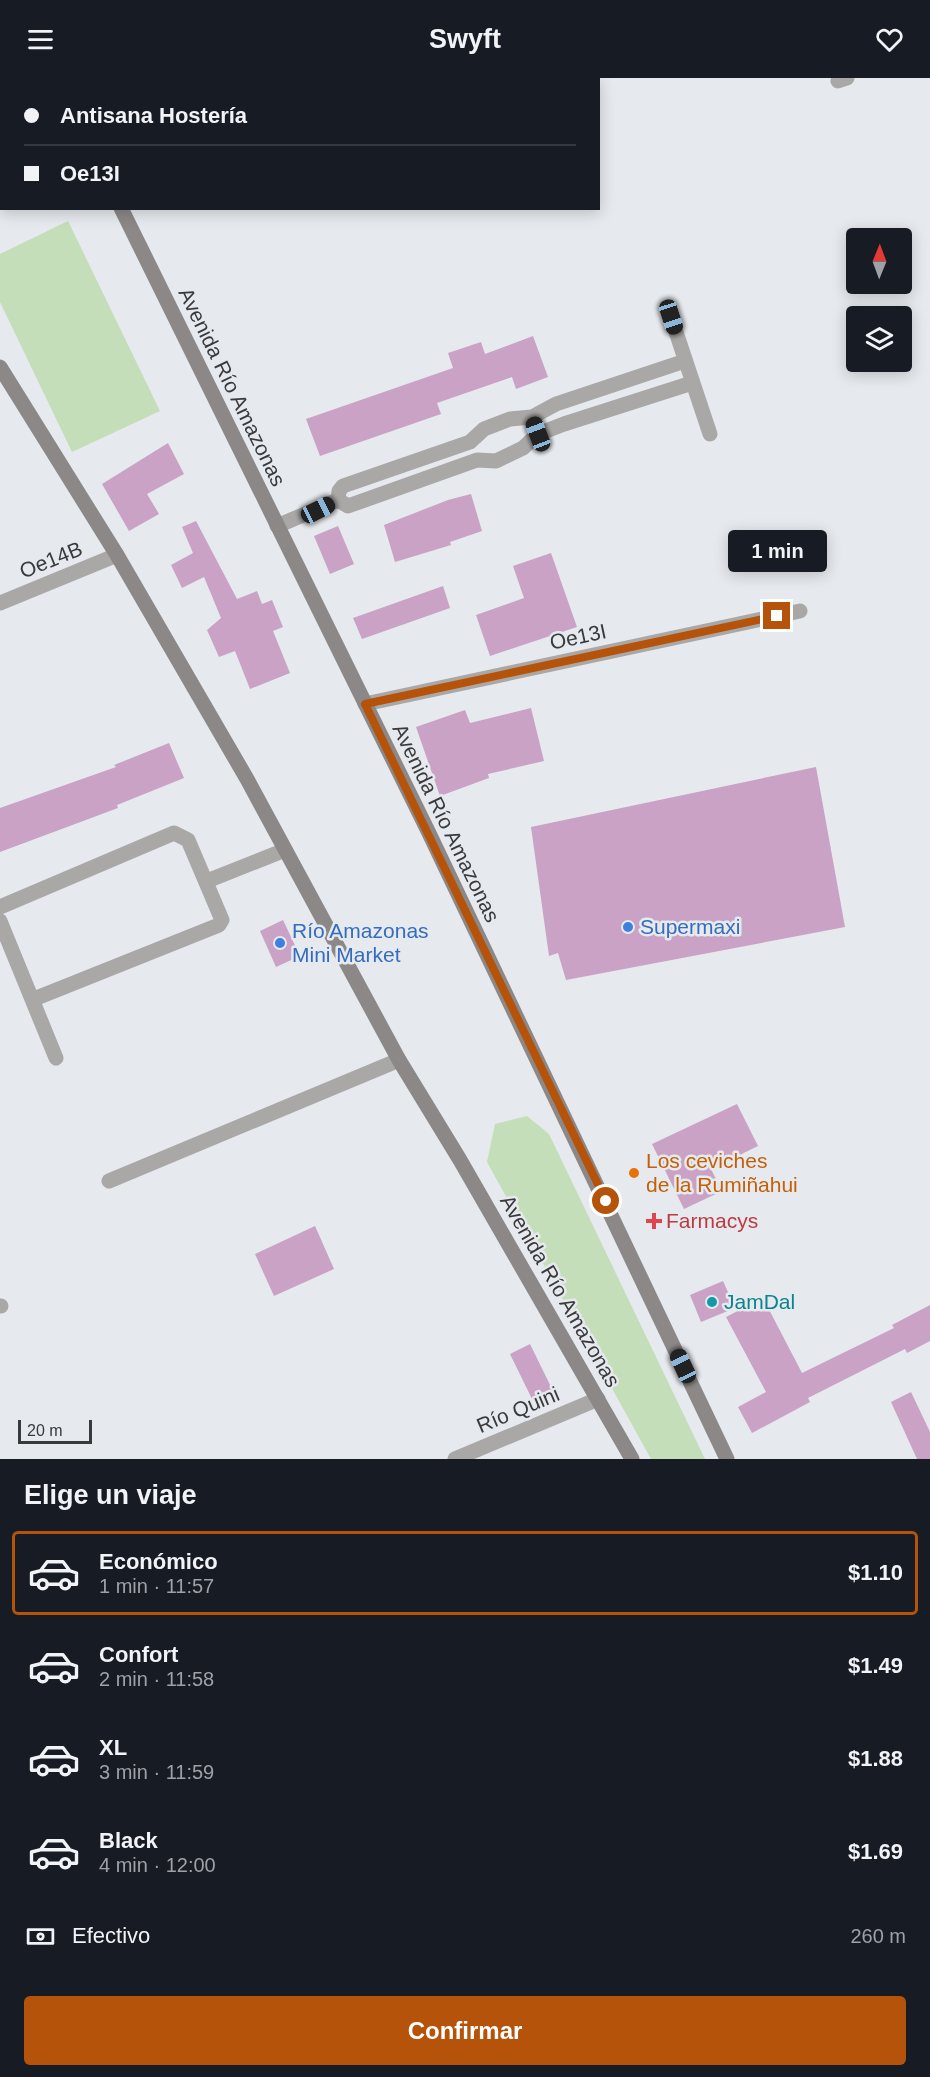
<!DOCTYPE html>
<html lang="es">
<meta charset="utf-8">
<style>
:root{--surface:#171b24;--page:#242831;--text:#f1f3f6;--muted:#9ea1a6;--line:#363941;--accent:#b45309}
body{margin:0;font-family:Arial,sans-serif;background:var(--page);color:var(--text);height:100vh;display:flex;flex-direction:column;font-size:22px;white-space:nowrap}
*{box-sizing:border-box;margin:0}
p{font-size:20px;color:var(--muted)}
.icon{flex:none;width:33px;height:33px;fill:none;stroke:currentColor;stroke-width:2;stroke-linecap:round;stroke-linejoin:round}
.map{position:relative;height:1381px;overflow:hidden}
.drawer{display:flex;flex-direction:column;background:var(--surface);flex:1}
.drawer>*{flex:none}
.hud{position:absolute;left:0px;top:0px;width:600px;height:132px;box-shadow:0 3px 15px #0003;display:grid;align-content:center;height:132px;padding:0 24px;background:var(--surface)}
.needle{width:39px;rotate:1deg}
.controls{position:absolute;left:846px;top:150px;display:grid;gap:12px}
.controls a{display:grid;place-items:center;width:66px;height:66px;border-radius:6px;background:var(--surface);box-shadow:0 3px 15px #0003;font-size:30px}
.scale{position:absolute;left:18px;bottom:15px;width:74px;box-sizing:border-box;padding-left:6px;border:3px solid #393a3c;border-top:0;font-size:16px;line-height:21px;white-space:nowrap;color:#393a3c;-webkit-text-stroke:4px #e6e9ed;paint-order:stroke}
.end{position:absolute;width:27px;height:27px;margin:-14px;border:8px solid #b45309;background:#fff;box-shadow:0 0 0 3px #fff}
.from{border-radius:50%}
.bubble{position:absolute;height:42px;border-radius:6px;background:var(--surface);box-shadow:0 3px 15px #0003;font-size:20px;font-weight:800;line-height:42px;text-align:center}
.car{position:absolute;width:18px;height:36px;margin:-18px -9px;border-radius:8px;box-shadow:0 0 4px 2px #0007;background:linear-gradient(#222 24%,#8ab4d8 0 40%,#222 0 76%,#8ab4d8 0 86%,#222 0)}
.hud b{display:flex;align-items:center;gap:21px;height:57px;font-size:22px}
.hud b+b{border-top:2px solid var(--line)}
.hud i{width:15px;height:15px;background:var(--text)}
ul{padding:0;list-style:none}
li{display:flex;align-items:center;gap:18px;height:84px;margin:0 12px 9px;padding:0 12px;border:3px solid transparent;border-radius:6px}
li div{flex:1}
li b{display:block;font-size:22px}
li em{font-style:normal;font-weight:800}
li.current{border-color:var(--accent)}
li>.icon{width:54px;height:54px;stroke-width:1.5}
h2{padding:0 24px;font-size:27px;line-height:72px}
.pay{display:flex;align-items:center;gap:15px;height:66px;padding:0 24px;font-size:22px}
.pay p{margin-inline-start:auto}
.button{display:flex;gap:12px;margin-top:auto;padding:12px 24px}
.button a{flex:1;height:69px;border-radius:6px;background:var(--accent);color:#fff;font-size:24px;font-weight:800;line-height:69px;text-align:center}
header{display:flex;justify-content:space-between;align-items:center;height:78px;padding:0 24px;background:var(--surface);font-size:27px;font-weight:800}
.map>svg:first-child{display:block}
</style>
<header><svg class="icon" aria-label="menu" viewBox="0 0 24 24"><path d="M4 6h16M4 12h16M4 18h16"/></svg>Swyft<svg class="icon" aria-label="heart" viewBox="0 0 24 24"><path d="M12 20l-8-8c-3-5 5-10 8-4 3-6 11-1 8 4z"/></svg></header>
<div class="map">
<svg width="930" height="1381" viewBox="0 0 930 1381">
<rect width="100%" height="100%" fill="#e6e9ed"/>
<!-- green -->
<g fill="#c4deb9">
<path d="M68 143 160 333 72 374 0 224V176Z"/>
<path d="M527 1038 549 1056 705 1381H651L487 1084 495 1046Z"/>
</g>
<!-- building -->
<g fill="#c9a2c6">
<path d="M533 258 548 299 516 311 512 299 437 325 441 336 320 378 306 341 453 290 448 275 481 264 485 276Z"/>
<path d="M168 365 184 396 147 416 159 436 129 453 102 406Z"/>
<path d="M471 416 482 453 450 464 451 467 395 484 384 447 448 422Z"/>
<path d="M196 443 237 521 257 513 262 526 272 522 283 549 273 553 290 595 250 611 235 573 219 579 207 552 221 540 204 499 182 510 171 487 193 475 182 449Z"/>
<path d="M338 448 354 486 330 496 314 458Z"/>
<path d="M551 475 577 549 490 578 476 537 524 520 513 488Z"/>
<path d="M443 508 450 530 362 561 353 540Z"/>
<path d="M531 630 544 683 488 696 489 700 440 718 416 649 465 632 470 645Z"/>
<path d="M169 665 184 700 117 727 118 730 0 774V730L116 689 114 687Z"/>
<path d="M816 689 845 849 566 902 558 875 549 878 531 749Z"/>
<path d="M283 842 300 878 276 889 260 853Z"/>
<path d="M737 1026 758 1068 711 1091 722 1113 684 1131 652 1066Z"/>
<path d="M315 1148 334 1191 274 1218 255 1176Z"/>
<path d="M723 1203 735 1230 701 1244 690 1217Z"/>
<path d="M763 1220 802 1295 894 1250 892 1247 930 1227V1263L907 1275 905 1271 808 1320 810 1324 752 1355 738 1329 766 1314 726 1239Z"/>
<path d="M530 1266 552 1311 532 1321 510 1276Z"/>
<path d="M911 1314 930 1354V1381H917L891 1324Z"/>
</g>
<g fill="none" stroke-linecap="round" stroke-linejoin="round">
<!-- minor -->
<g stroke="#aaa7a7" stroke-width="15">
<path d="M302 2 305 0"/>
<path d="M838 3 847 0"/>
<path d="M671 239 710 356"/>
<path d="M338 422 339 413 343 408 470 364 484 351 510 341 532 339 556 326 685 283"/>
<path d="M338 422 348 428 477 382 496 383 523 370 538 356 564 346 692 305"/>
<path d="M277 448 338 422"/>
<path d="M0 525 117 477"/>
<path d="M365 626 800 533"/>
<path d="M207 803 285 772"/>
<path d="M0 829 174 755 188 762 222 842 219 847 34 921"/>
<path d="M0 843 56 980"/>
<path d="M109 1103 399 982"/>
<path d="M0 1228H1"/>
<path d="M455 1381 598 1321"/>
</g>
<!-- secondary -->
<g stroke="#8b8887" stroke-width="15">
<path d="M58 0 59 2"/>
<path d="M121 130 428 753 727 1381"/>
<path d="M0 289 117 477 247 701 399 982 460 1082 632 1381"/>
</g>
</g>
<g fill="none" stroke-linecap="round" stroke-linejoin="round">
<!-- route -->
<path stroke="#b45309" stroke-width="8" d="M606 1123 365 626 777 538"/>
</g>
<!-- markers -->
<g fill="#3f7fe0" stroke="#e6e9ed" stroke-width="2">
<circle cx="628" cy="849" r="6"/>
<circle cx="280" cy="865" r="6"/>
</g>
<circle fill="#e8710a" stroke="#e6e9ed" stroke-width="2" cx="634" cy="1095" r="6"/>
<path fill="#e0444e" stroke="#e6e9ed" stroke-width="2" d="M651 1134h6v6h6v6h-6v6h-6v-6h-6v-6h6z"/>
<circle fill="#0f9aa8" stroke="#e6e9ed" stroke-width="2" cx="712" cy="1224" r="6"/>
<g text-anchor="middle" stroke-width="5" stroke-linejoin="round" paint-order="stroke">
<!-- street labels -->
<g font-size="21" fill="#393a3c" stroke="#e6e9ed">
<text transform="translate(232 309) rotate(64)" y="7">Avenida Río Amazonas</text>
<text transform="translate(51 482) rotate(-22)" y="7">Oe14B</text>
<text transform="translate(578 559) rotate(-12)" y="7">Oe13I</text>
<text transform="translate(446 745) rotate(64)" y="7">Avenida Río Amazonas</text>
<text transform="translate(560 1213) rotate(60)" y="7">Avenida Río Amazonas</text>
<text transform="translate(518 1332) rotate(-23)" y="7">Río Quini</text>
</g>
<!-- shop labels -->
<g font-size="21" fill="#366cbe" stroke="#e6e9ed" text-anchor="start">
<text x="640" y="856">Supermaxi</text>
<text x="292" y="860">Río Amazonas<tspan x="292" dy="24">Mini Market</tspan></text>
</g>
<!-- food labels -->
<g font-size="21" fill="#c56008" stroke="#e6e9ed" text-anchor="start">
<text x="646" y="1090">Los ceviches<tspan x="646" dy="24">de la Rumiñahui</tspan></text>
</g>
<!-- health labels -->
<g font-size="21" fill="#be3a42" stroke="#e6e9ed" text-anchor="start">
<text x="666" y="1150">Farmacys</text>
</g>
<!-- culture labels -->
<g font-size="21" fill="#0d838f" stroke="#e6e9ed" text-anchor="start">
<text x="724" y="1231">JamDal</text>
</g>
</g>
</svg>
<div class="controls">
<a><svg class="needle" viewBox="-14 -14 28 28"><path d="M0-13l5 13h-10z" fill="#e53935"/><path d="M0 13l5-13h-10z" fill="#9ea1a6"/></svg></a>
<a><svg class="icon" aria-label="layers" viewBox="0 0 24 24"><path d="M12 4l9 5-9 5-9-5zM3 14l9 5 9-5"/></svg></a>
</div>
<div class="scale">20 m</div>
<i class="end from" style="left:606px;top:1123px"></i>
<i class="end" style="left:777px;top:538px"></i>
<div class="bubble" style="left:728px;top:452px;width:99px">1 min</div>
<i class="car" style="left:671px;top:239px;rotate:162deg"></i>
<i class="car" style="left:538px;top:356px;rotate:339deg"></i>
<i class="car" style="left:318px;top:432px;rotate:63deg"></i>
<i class="car" style="left:683px;top:1288px;rotate:335deg"></i>
<div class="hud">
<b><i class="from"></i>Antisana Hostería</b>
<b><i></i>Oe13I</b>
</div>
</div>
<section class="drawer">
<h2>Elige un viaje</h2>
<ul>
<li class="current"><svg class="icon" aria-label="car" viewBox="0 0 24 24"><path d="M5 17H2v-5l4-1 3-4h7l3 4 3 1v5h-3M9 17h6M6 11h13"/><circle cx="7" cy="17" r="2"/><circle cx="17" cy="17" r="2"/></svg><div><b>Económico</b><p>1 min · 11:57</p></div><em>$1.10</em></li>
<li><svg class="icon" aria-label="car" viewBox="0 0 24 24"><path d="M5 17H2v-5l4-1 3-4h7l3 4 3 1v5h-3M9 17h6M6 11h13"/><circle cx="7" cy="17" r="2"/><circle cx="17" cy="17" r="2"/></svg><div><b>Confort</b><p>2 min · 11:58</p></div><em>$1.49</em></li>
<li><svg class="icon" aria-label="car" viewBox="0 0 24 24"><path d="M5 17H2v-5l4-1 3-4h7l3 4 3 1v5h-3M9 17h6M6 11h13"/><circle cx="7" cy="17" r="2"/><circle cx="17" cy="17" r="2"/></svg><div><b>XL</b><p>3 min · 11:59</p></div><em>$1.88</em></li>
<li><svg class="icon" aria-label="car" viewBox="0 0 24 24"><path d="M5 17H2v-5l4-1 3-4h7l3 4 3 1v5h-3M9 17h6M6 11h13"/><circle cx="7" cy="17" r="2"/><circle cx="17" cy="17" r="2"/></svg><div><b>Black</b><p>4 min · 12:00</p></div><em>$1.69</em></li>
</ul>
<div class="pay"><svg class="icon" aria-label="cash" viewBox="0 0 24 24"><path d="M3 7h18v10H3z"/><circle cx="12" cy="12" r="2"/></svg>Efectivo<p>260 m</p></div>
<div class="button"><a>Confirmar</a></div>
</section>
